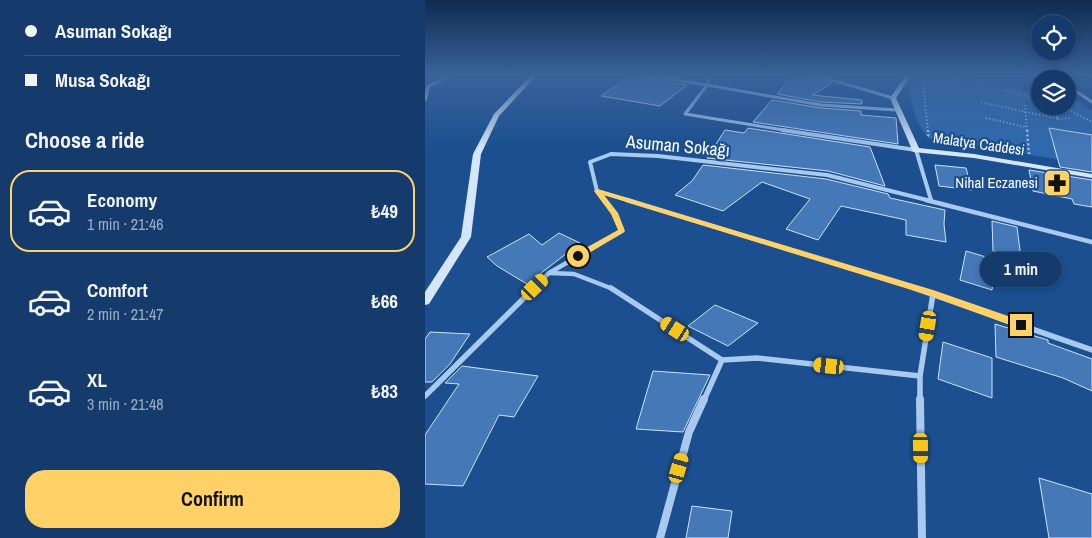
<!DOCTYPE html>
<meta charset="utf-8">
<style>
:root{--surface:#143b6b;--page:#214673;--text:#f1f3f6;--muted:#9dadc1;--line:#33557e;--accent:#ffd166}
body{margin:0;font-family:"Archivo Narrow",sans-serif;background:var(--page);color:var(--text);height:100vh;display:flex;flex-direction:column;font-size:19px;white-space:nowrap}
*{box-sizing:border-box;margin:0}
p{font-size:16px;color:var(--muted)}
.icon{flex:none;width:28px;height:28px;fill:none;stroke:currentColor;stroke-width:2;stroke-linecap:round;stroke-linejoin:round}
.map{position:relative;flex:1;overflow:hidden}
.side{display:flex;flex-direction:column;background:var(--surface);width:425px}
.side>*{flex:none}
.hud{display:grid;align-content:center;height:110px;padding:0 25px;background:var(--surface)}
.tools{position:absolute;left:606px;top:15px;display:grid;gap:10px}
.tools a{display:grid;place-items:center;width:45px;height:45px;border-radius:50%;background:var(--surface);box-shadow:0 2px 8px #0003,0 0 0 1px var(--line);font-size:25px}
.end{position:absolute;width:22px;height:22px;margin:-11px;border:6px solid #ffd166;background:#111;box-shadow:0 0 0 2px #111}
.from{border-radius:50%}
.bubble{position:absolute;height:35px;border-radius:18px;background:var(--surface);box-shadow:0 2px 8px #0003,0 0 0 1px var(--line);font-size:16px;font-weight:700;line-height:35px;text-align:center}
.car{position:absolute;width:15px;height:30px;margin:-15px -8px;border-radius:6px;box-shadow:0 0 4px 1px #0007;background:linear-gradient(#f5c518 24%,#345 0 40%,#f5c518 0 76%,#345 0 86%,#f5c518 0)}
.hud b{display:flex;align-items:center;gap:18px;height:48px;font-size:19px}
.hud b+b{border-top:1px solid var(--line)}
.hud i{width:12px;height:12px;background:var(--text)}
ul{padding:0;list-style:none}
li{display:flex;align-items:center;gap:15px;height:82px;margin:0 10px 8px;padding:0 15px;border:2px solid transparent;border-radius:20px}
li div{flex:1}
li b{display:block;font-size:19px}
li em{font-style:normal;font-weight:700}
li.on{border-color:var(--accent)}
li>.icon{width:45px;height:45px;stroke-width:1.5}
h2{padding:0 25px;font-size:22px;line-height:60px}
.cta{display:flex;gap:10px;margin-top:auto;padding:10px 25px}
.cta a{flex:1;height:58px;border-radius:20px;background:var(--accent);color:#111;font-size:20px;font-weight:700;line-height:58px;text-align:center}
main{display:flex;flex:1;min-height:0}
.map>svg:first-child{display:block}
</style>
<main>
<section class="side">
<div class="hud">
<b><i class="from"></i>Asuman Sokağı</b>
<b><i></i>Musa Sokağı</b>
</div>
<h2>Choose a ride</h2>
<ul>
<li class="on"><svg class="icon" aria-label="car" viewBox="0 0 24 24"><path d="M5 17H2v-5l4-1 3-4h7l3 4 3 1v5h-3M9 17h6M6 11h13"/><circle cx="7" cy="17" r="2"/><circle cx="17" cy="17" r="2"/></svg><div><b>Economy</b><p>1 min · 21:46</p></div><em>₺49</em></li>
<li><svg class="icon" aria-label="car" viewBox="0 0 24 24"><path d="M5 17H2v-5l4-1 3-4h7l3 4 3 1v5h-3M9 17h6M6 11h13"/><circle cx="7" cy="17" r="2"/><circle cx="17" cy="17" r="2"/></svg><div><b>Comfort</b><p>2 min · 21:47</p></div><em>₺66</em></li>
<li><svg class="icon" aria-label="car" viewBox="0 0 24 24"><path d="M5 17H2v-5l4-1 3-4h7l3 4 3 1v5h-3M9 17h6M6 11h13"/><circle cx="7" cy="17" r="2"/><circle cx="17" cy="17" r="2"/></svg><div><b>XL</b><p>3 min · 21:48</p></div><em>₺83</em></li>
</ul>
<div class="cta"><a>Confirm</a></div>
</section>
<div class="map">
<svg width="667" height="538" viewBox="0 0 667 538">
<rect width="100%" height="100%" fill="#1b4f8f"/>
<!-- green -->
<path fill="#2e69ad" d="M494 75C538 75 573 85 615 93V106H642L643 99 653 101 667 111V165L503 138 491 119 484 92Z"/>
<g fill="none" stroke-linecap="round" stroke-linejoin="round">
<!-- stream -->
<path fill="#9cc4f0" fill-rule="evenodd" d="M24 75H29L5 87 2 100 0 101V91L2 85Z"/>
</g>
<!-- building -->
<g fill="#4478b7" stroke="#cfe3fa">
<path d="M368 75H387L389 78 407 83 387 95 437 100V104L396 102 352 94Z"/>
<path d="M205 76 233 80 262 85 235 106 176 96Z"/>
<path d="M347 100 396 108 436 111V115L471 118 473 144 328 122Z"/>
<path d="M323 128 445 147 460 186 403 171 282 158 300 130 319 133Z"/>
<path d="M624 128 667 135V172L635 167Z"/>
<path d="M278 165 401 179 463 194 465 198 520 210 519 224 521 242 481 235V220L416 206 393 240 361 229 385 199 337 182 298 211 250 195 267 181Z"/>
<path d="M510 165 541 168 547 190 514 186Z"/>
<path d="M604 170 667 180V207L649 204 647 199 608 191Z"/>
<path d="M567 221 592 227 596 258 568 251Z"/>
<path d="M134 233 155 243 102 284 72 266 62 257 104 234 117 245Z"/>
<path d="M541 251 571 260 567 290 535 280Z"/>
<path d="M290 305 333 323 303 346 263 326Z"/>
<path d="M570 324 623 340V343L667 359V391L638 378 571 357Z"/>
<path d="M5 332 45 334 25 364 7 382H0V339Z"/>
<path d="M518 342 567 358V398L513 379Z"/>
<path d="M37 366 113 376 89 417 74 415 38 486 0 484V435L34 384 20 383Z"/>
<path d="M228 371 285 375 258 432 211 429Z"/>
<path d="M614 478 667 494V538H624Z"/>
<path d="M267 506 307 511 303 538H261Z"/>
</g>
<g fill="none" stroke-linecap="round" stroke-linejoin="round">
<!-- path-far1 -->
<g stroke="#a9c9ee" stroke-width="2" stroke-dasharray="1 2.5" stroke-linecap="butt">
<path d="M579 90 615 100"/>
<path d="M556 102 633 119 629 111"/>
<path d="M600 105 602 131"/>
<path d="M637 106 667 122"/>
<path d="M561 118 601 127"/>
<path d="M633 119 645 118"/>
<path d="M503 131 498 84 531 85"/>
</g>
<!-- path -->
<g stroke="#a9c9ee" stroke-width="2.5" stroke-dasharray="2 2.5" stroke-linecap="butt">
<path d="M503 130V135L507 137"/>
<path d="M602 130 604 154"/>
</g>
<!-- street-far4 -->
<g stroke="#a9c9ee" stroke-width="3">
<path d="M224 75 396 105 472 110"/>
<path d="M285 75 283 84 260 114 365 131"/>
<path d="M390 75 468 98"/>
<path d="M540 75H622"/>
<path d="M628 75 634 79"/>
<path d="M642 85 667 102"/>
</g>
<!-- street-far3 -->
<g stroke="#a9c9ee" stroke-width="4">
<path d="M357 130 491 150 506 200"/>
<path d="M172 191 206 201"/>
<path d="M180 201 172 191 165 162 186 154 233 156 402 175 506 201"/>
</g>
<!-- street-far2 -->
<g stroke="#a9c9ee" stroke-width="4.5">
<path d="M202 200 493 289"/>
<path d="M501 200 667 242"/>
<path d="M125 273 149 274 188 289"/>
<path d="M108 289 124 273 197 231 189 213 179 200"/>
</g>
<!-- street-far1 -->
<g stroke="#a9c9ee" stroke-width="5.5">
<path d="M186 288 297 360"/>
<path d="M489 288 667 350"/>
<path d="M0 396 109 288"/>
<path d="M279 400 297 360 332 358 495 376"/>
<path d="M495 400V376L508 294"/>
</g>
<!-- street -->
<g stroke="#a9c9ee" stroke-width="8">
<path d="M495 399 497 538"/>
<path d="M235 538 264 432 279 399"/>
</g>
<!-- secondary -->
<g fill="#d6e6fa" fill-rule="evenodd">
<path d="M106 75H112L74 116 56 154 46 237 4 304 0 305V292L36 237 48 154 69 114Z"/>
<path d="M481 75H486L471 98 494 148 549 154 667 174V178L549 158 488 152 465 98Z"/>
</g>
</g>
<!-- sky -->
<linearGradient id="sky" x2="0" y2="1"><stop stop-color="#0f2b4f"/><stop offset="0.5" stop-color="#39639b"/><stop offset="1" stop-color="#39639b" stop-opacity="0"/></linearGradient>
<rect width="667" height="150" fill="url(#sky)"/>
<!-- route -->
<path fill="#ffd166" d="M172 189 508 290 600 322 601 325 596 329 506 296 179 195 193 213 200 231 156 258H150V254L193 230 186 214 169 191Z"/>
<!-- icons -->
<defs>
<g id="pharmacy-square" transform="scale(1.4375)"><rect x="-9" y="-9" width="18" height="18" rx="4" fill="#ffd166" stroke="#1b4f8f"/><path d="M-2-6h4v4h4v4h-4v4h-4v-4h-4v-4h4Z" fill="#111"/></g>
</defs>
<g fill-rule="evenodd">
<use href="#pharmacy-square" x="632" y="183"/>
</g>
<g text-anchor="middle" stroke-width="4.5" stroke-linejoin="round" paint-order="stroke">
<!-- far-street labels -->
<g font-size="15" fill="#fff" stroke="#1b4f8f">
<text transform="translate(554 144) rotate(8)" y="5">Malatya Caddesi</text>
</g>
<!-- far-poi labels -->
<g font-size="15" fill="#fff" stroke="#1b4f8f" text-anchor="end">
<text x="613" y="188">Nihal Eczanesi</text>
</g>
<!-- street labels -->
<g font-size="18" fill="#fff" stroke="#1b4f8f">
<text transform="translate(253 146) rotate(5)" y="6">Asuman Sokağı</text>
</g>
</g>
</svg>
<div class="tools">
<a><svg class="icon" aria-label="locate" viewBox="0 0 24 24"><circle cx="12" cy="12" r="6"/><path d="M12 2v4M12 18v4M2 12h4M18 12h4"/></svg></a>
<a><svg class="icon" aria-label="layers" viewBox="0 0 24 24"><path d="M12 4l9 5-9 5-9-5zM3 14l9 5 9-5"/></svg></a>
</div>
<i class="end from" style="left:153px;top:256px"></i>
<i class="end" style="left:596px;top:325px"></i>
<div class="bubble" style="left:555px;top:252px;width:82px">1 min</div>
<i class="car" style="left:110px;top:287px;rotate:46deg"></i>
<i class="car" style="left:503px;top:326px;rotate:189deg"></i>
<i class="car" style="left:250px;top:329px;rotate:303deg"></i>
<i class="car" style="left:404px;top:366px;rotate:276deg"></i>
<i class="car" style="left:496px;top:448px;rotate:179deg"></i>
<i class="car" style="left:254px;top:468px;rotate:16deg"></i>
</div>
</main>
